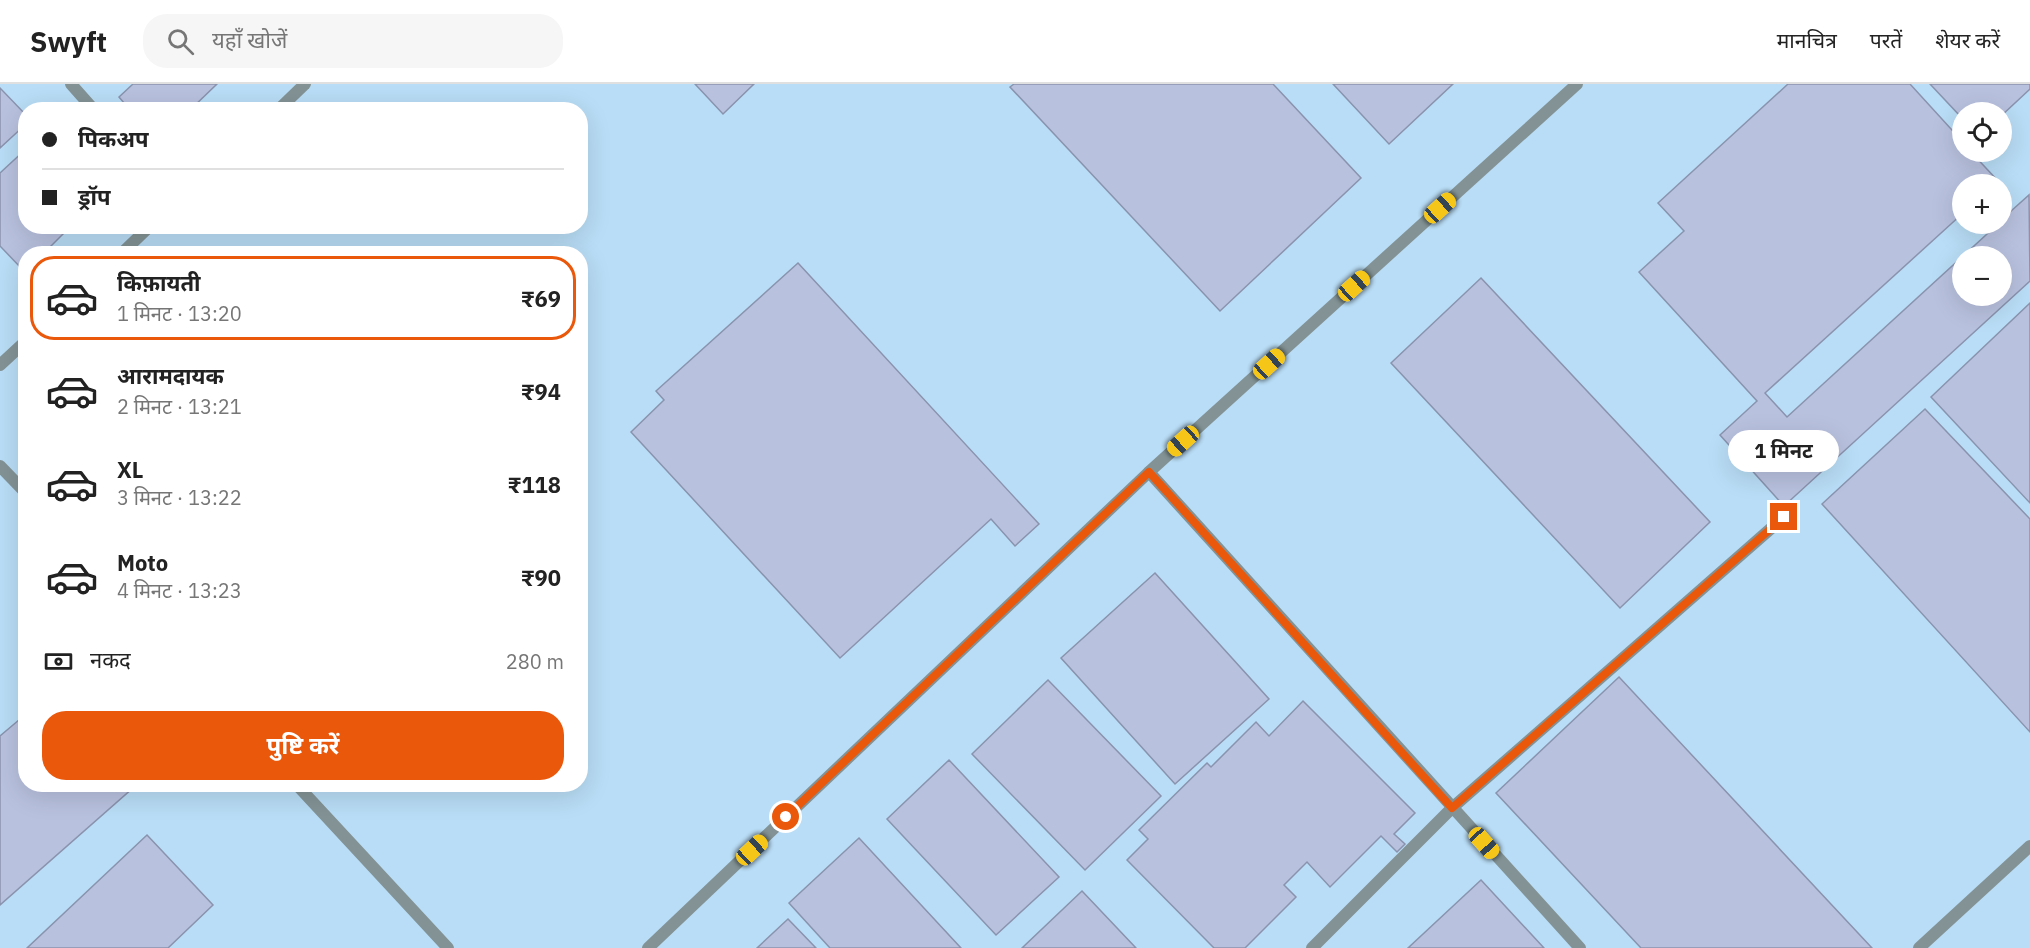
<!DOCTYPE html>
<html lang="hi">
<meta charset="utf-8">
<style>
:root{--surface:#fff;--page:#f6f6f6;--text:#222;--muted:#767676;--line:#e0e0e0;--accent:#ea580c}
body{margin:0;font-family:"IBM Plex Sans","Noto Sans Devanagari",sans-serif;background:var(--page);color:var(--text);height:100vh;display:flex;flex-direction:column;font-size:22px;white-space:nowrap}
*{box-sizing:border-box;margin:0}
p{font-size:20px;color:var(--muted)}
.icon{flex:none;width:33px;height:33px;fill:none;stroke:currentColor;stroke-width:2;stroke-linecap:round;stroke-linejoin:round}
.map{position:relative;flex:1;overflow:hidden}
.sheet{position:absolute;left:18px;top:162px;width:570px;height:546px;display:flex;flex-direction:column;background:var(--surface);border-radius:24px;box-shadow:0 6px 24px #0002}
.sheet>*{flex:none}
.banner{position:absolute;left:18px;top:18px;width:570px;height:132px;border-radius:24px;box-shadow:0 6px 24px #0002;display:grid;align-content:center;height:132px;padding:0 24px;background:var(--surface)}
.tools{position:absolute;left:1952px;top:18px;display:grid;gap:12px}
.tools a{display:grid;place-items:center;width:60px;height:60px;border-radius:50%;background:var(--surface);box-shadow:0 6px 24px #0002;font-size:30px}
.end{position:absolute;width:27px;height:27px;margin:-14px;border:8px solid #ea580c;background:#fff;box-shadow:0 0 0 3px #fff}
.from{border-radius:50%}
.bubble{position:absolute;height:42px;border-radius:21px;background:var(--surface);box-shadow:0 6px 24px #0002;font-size:20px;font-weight:700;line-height:42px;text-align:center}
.car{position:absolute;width:18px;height:36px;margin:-18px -9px;border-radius:8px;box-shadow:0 0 4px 2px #0007;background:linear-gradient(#f5c518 24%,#345 0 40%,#f5c518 0 76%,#345 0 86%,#f5c518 0)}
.banner b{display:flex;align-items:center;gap:21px;height:57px;font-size:22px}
.banner b+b{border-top:2px solid var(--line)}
.banner i{width:15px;height:15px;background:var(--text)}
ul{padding:10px 0 0;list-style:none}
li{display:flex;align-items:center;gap:18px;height:84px;margin:0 12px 9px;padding:0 12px;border:3px solid transparent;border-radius:24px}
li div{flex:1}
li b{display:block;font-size:22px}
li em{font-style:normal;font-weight:700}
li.on{border-color:var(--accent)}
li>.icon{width:54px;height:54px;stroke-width:1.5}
.pay{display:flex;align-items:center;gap:15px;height:66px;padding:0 24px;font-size:22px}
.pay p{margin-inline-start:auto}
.primary-button{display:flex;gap:12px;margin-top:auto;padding:12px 24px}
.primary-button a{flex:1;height:69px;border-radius:24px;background:var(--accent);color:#fff;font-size:24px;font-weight:700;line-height:69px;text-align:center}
header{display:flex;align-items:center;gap:36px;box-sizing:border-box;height:84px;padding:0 30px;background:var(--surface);border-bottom:2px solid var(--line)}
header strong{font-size:28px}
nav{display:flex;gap:33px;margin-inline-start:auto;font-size:21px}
.search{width:420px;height:54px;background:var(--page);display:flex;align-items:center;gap:15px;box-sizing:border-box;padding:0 21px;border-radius:24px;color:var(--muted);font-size:22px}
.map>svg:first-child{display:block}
</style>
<header>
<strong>Swyft</strong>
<div class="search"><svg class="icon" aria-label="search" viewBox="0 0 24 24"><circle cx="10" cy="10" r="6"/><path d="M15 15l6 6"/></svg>यहाँ खोजें</div>
<nav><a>मानचित्र</a><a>परतें</a><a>शेयर करें</a></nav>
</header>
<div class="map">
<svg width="2030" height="864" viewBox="0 0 2030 864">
<rect width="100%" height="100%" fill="#cce9fd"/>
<!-- built -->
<path fill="#b9ddf6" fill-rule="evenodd" d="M0 0H2030V864H0ZM26 26H580V142H26ZM1962 28H2001V68H1962ZM1962 100H2001V140H1962ZM26 170H580V700H26ZM1962 172H2001V212H1962Z"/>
<!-- building -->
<g fill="#b8c1de" stroke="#8a93ae" stroke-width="1.5" fill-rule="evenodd">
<path d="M133 0H217L190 26H130L119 13Z"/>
<path d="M695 0H754L723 30Z"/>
<path d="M1014 0H1273L1361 94 1220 227 1010 3Z"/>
<path d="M1333 0H1453L1389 60Z"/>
<path d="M1788 0H1910L1962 57V68H1971L1998 97 1994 100H1962V130L1765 309 1787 333 1998 140H2001V136L2029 111 2030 197 1784 422 1720 351 1757 317 1639 188 1684 147 1658 119ZM1962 172H2001V212H1962Z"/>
<path d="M1930 0H2030V5L2001 32V28H1962V34Z"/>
<path d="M0 4 26 31V40L0 64Z"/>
<path d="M26 65V142H71L43 170H26L24 187 0 162V89Z"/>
<path d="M798 179 1039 440 1015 462 991 435 840 574 631 348 664 316 656 307Z"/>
<path d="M1481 194 1710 438 1620 524 1391 279Z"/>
<path d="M2030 219V419L1931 313Z"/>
<path d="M1925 325 2030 435V648L1822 420Z"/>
<path d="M1155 489 1269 615 1175 700 1061 574Z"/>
<path d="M1619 593 1872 864H1641L1496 709Z"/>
<path d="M1048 596 1161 712 1085 786 972 670Z"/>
<path d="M1303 617 1415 729 1394 750 1405 760 1397 768 1381 752 1330 803 1307 778 1284 801 1296 813 1245 864H1214L1127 776 1148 755 1139 746 1207 679 1211 683 1256 638 1269 652Z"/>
<path d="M26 630V700H132L134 703 0 821V652Z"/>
<path d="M949 676 1059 793 996 851 887 735Z"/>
<path d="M147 751 213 821 168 864H27Z"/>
<path d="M859 754 961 864H830L789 819Z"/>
<path d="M1481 796 1544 864H1408Z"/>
<path d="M1082 807 1136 864H1022Z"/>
<path d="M788 835 816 864H757Z"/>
</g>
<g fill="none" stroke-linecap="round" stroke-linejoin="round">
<!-- service -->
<g stroke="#839395" stroke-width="12">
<path d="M71 0 94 26"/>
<path d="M278 26 305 0"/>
<path d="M121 170 150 142"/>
<path d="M0 281 26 257"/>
<path d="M0 382 26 409"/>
<path d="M296 700 448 864"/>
<path d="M1452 724 1784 433"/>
<path d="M1919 864 2030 762"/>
</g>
<!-- minor -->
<g stroke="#839395" stroke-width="12">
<path d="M1149 388 1580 864"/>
<path d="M1312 864 1452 724"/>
</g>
<!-- tertiary -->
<path stroke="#839395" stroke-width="12" d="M648 864 1149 388 1577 0"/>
</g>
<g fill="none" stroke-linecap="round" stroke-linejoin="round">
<!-- route -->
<path stroke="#ea580c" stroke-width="8" d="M786 733 1149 388 1452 724 1784 433"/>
</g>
</svg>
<div class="tools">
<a><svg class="icon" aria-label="locate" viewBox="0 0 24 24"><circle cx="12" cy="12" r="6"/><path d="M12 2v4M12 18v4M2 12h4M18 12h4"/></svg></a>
<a>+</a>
<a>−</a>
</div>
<i class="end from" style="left:786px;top:733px"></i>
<i class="end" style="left:1784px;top:433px"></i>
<div class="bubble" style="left:1728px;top:346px;width:111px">1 मिनट</div>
<i class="car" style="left:1440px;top:124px;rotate:48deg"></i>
<i class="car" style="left:1354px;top:202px;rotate:48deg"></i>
<i class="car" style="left:1269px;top:280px;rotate:48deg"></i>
<i class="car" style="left:1183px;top:357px;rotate:228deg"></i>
<i class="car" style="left:1484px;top:759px;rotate:138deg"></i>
<i class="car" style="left:752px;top:766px;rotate:47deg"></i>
<div class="banner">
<b><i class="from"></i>पिकअप</b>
<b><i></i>ड्रॉप</b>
</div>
<section class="sheet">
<ul>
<li class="on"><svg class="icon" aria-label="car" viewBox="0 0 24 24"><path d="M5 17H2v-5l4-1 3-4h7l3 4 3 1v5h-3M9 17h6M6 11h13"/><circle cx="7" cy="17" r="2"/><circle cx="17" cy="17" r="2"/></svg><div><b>किफ़ायती</b><p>1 मिनट · 13:20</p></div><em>₹69</em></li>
<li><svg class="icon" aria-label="car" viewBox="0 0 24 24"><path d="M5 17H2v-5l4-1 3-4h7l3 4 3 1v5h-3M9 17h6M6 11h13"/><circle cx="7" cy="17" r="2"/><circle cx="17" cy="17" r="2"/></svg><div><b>आरामदायक</b><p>2 मिनट · 13:21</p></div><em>₹94</em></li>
<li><svg class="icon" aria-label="car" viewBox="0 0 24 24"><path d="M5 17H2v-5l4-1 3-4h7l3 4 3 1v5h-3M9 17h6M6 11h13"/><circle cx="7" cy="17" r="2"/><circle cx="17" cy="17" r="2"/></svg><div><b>XL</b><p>3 मिनट · 13:22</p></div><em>₹118</em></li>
<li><svg class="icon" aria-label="car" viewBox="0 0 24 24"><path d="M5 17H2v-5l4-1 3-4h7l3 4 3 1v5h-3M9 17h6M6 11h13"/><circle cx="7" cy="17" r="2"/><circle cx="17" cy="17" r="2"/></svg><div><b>Moto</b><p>4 मिनट · 13:23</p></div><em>₹90</em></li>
</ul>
<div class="pay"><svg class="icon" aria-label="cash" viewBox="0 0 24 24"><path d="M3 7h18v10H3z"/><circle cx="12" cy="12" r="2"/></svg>नकद<p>280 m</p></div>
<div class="primary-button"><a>पुष्टि करें</a></div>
</section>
</div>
